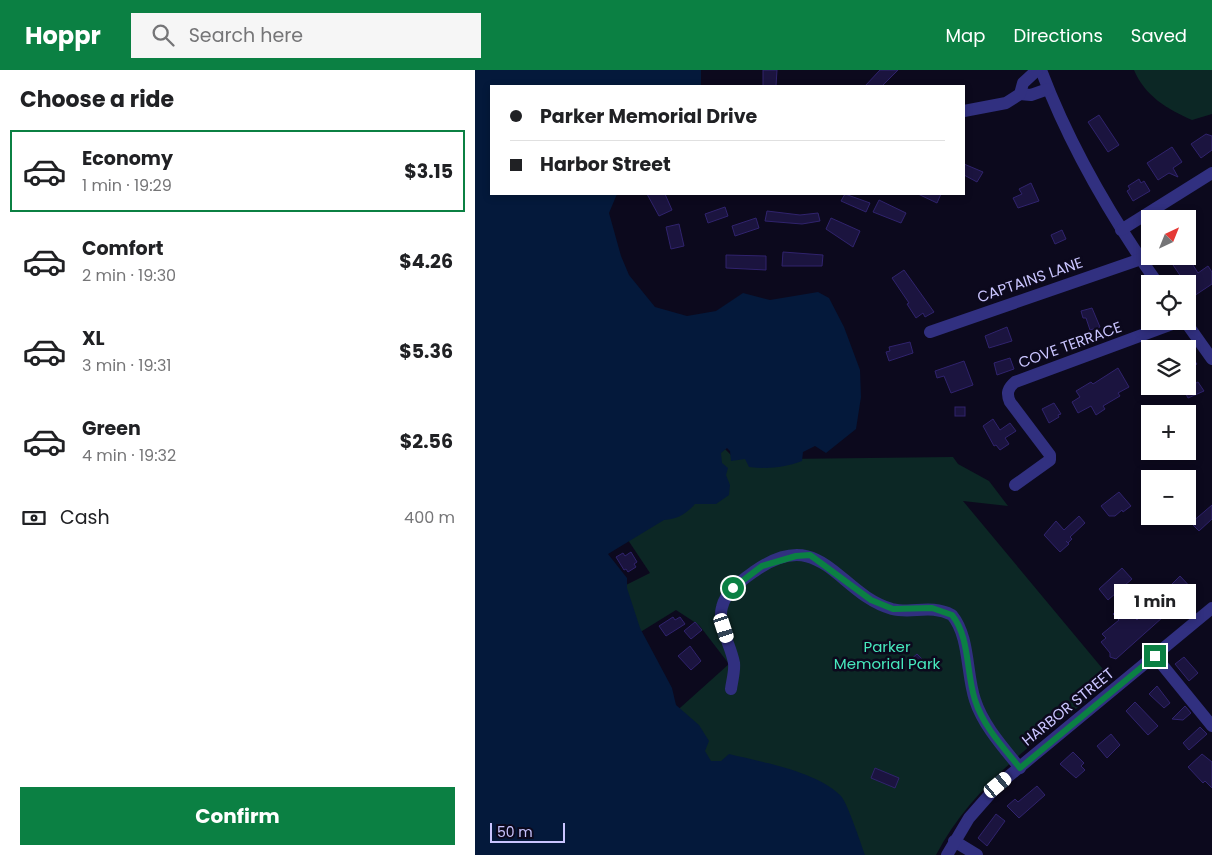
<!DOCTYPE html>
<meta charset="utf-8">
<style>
:root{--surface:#fff;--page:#f6f6f6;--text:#202124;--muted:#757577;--line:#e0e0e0;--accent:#0b8043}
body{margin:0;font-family:Poppins,sans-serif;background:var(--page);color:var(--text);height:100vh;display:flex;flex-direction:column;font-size:19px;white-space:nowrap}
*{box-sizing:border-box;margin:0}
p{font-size:16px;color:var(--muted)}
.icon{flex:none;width:28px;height:28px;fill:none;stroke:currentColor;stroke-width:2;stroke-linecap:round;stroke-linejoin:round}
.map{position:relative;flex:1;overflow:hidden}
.details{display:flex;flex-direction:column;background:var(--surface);width:475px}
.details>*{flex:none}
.top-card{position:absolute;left:15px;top:15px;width:475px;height:110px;border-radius:0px;box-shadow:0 2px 8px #0003;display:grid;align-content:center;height:110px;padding:0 20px;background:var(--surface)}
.needle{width:32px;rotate:43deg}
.tools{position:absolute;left:666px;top:140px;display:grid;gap:10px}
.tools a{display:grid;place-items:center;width:55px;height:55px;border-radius:0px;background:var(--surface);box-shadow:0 2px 8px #0003;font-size:25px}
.scale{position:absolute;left:15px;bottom:12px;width:75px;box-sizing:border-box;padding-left:5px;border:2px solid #cac5ff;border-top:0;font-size:14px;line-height:18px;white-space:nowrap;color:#cac5ff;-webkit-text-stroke:4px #0c091d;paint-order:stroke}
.end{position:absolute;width:22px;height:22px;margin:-11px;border:6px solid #0b8043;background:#fff;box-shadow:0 0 0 2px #fff}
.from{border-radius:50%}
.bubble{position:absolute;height:35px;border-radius:0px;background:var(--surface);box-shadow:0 2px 8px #0003;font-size:16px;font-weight:700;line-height:35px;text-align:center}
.car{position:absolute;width:15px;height:30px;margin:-15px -8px;border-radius:6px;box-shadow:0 0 4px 1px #0007;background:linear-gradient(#fff 24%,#345 0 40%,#fff 0 76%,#345 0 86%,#fff 0)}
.top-card b{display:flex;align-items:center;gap:18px;height:48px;font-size:19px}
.top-card b+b{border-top:1px solid var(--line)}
.top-card i{width:12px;height:12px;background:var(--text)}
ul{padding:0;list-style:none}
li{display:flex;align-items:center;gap:15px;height:82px;margin:0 10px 8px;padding:0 10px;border:2px solid transparent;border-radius:0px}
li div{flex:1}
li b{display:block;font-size:19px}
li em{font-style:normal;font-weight:700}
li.active{border-color:var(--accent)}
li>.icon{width:45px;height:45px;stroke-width:1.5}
h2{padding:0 20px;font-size:22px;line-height:60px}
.pay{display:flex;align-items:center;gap:12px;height:55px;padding:0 20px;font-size:19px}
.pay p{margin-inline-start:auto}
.button{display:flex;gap:10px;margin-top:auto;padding:10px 20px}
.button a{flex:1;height:58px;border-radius:0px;background:var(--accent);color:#fff;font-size:20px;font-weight:700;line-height:58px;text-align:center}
header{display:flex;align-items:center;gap:30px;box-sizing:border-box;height:70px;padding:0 25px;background:var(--accent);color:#fff}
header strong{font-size:24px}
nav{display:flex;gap:28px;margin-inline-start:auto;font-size:18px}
.search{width:350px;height:45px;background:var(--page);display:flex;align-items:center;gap:12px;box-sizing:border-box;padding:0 18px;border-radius:0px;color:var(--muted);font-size:19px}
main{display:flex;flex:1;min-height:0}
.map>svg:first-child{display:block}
</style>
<header>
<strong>Hoppr</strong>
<div class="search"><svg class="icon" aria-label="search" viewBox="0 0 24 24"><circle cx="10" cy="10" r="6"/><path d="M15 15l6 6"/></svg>Search here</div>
<nav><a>Map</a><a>Directions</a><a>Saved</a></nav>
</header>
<main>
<section class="details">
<h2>Choose a ride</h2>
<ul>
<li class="active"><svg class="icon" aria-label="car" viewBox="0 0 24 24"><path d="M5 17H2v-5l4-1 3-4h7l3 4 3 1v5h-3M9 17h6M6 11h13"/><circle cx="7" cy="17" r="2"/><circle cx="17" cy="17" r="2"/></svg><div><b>Economy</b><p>1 min · 19:29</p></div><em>$3.15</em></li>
<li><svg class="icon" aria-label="car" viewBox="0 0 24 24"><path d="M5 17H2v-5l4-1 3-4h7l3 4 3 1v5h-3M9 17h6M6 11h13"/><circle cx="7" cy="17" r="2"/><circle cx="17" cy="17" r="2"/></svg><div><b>Comfort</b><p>2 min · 19:30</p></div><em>$4.26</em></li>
<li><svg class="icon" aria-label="car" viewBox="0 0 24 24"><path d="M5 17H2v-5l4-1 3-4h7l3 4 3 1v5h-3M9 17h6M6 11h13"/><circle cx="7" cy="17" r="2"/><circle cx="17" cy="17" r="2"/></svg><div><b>XL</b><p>3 min · 19:31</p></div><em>$5.36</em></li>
<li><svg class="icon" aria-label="car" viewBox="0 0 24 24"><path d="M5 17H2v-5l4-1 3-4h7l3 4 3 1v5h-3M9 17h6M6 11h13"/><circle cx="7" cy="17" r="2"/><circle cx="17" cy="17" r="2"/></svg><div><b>Green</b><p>4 min · 19:32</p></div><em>$2.56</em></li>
</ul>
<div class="pay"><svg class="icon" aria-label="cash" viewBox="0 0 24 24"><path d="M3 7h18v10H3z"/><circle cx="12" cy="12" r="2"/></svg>Cash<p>400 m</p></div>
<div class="button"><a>Confirm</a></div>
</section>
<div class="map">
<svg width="737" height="785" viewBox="0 0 737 785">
<rect width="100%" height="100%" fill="#0c091d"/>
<!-- green -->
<g fill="#0c2725">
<path d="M659 0H737V44L717 50C692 39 670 26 659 0Z"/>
<path d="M250 379 257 386 309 389 478 387 483 394 514 411 533 436 488 431 637 610C573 663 500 710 461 785H382L239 696 196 646 254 594 224 555 201 540 159 566 139 521 175 503 149 464Z"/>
</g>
<!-- water -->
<path fill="#04193b" d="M0 0H226V16H16V124H142L134 143 146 186 154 205 180 237 212 246 241 241 268 223 295 230 343 222 354 228 369 257 385 300 386 327 381 359 351 383 340 376 328 382 327 391C308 398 294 399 274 397L270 389 256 391 255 381 252 378 246 383 247 393 253 398 251 405 255 415 254 425 241 434H220C211 444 203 449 189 450L133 484 152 508V518L165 558 197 618 201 635 224 655 234 671 230 681 236 691H246L254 684C287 692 340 701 365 725 372 731 386 774 390 785H0Z"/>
<!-- building -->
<g fill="#1b143f" stroke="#30236d">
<path d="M288 0H302L301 16H288Z"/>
<path d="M405 0H423L407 16H390Z"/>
<path d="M624 45 644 75 633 82 613 52Z"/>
<path d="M731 64 737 66V80L726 88 716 74Z"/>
<path d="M697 77 707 92 698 98 703 107 694 103 683 110 672 93Z"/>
<path d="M489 94 508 102 502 112 489 105Z"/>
<path d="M664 109 666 113 669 111 675 121 658 131 652 121 655 119 653 116Z"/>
<path d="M556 113 564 131 543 138 538 128 547 124 544 119Z"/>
<path d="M172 124H190L197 140 184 146Z"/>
<path d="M370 124 395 133 391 142 366 131Z"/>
<path d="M443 124H466L462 133Z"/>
<path d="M404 130 431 143 426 153 398 142Z"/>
<path d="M250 137 253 146 233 153 230 144Z"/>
<path d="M292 141 325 145 343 143 345 151 327 154 290 151Z"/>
<path d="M281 148 284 158 260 166 257 156Z"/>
<path d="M356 148 385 161 378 177 351 159Z"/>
<path d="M204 154 209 176 196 179 191 157Z"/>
<path d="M587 160 591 169 580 174 576 165Z"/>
<path d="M308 182 348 185 347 196H307Z"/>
<path d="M251 185 291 186V200L251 198Z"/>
<path d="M705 186 709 190 713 187 723 203 733 196 737 202V214L719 226 696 192Z"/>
<path d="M429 200 459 242 450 247 448 243 441 248 432 234 434 233 417 208Z"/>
<path d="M617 238 625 257 615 260 611 248H608L606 241Z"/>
<path d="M532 257 537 271 514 278 510 266Z"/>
<path d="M435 272 438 283 414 291 411 282 415 281 414 277Z"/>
<path d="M712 281 722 294 712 301Z"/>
<path d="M535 288 539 299 522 305 519 293Z"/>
<path d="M489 291 498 315 476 323 469 306 462 308 460 301Z"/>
<path d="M643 298 654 317 643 323 645 326 628 336 630 339 621 345 616 336 603 343 597 332 605 327 601 321 616 312 618 314Z"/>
<path d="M712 303 721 313 723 312 729 321 713 328 709 320 712 318Z"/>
<path d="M579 333 586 344 583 345 584 347 574 353 567 339Z"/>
<rect x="480" y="337" width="10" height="9"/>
<path d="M518 349 525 360 535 353 541 361 530 368 534 374 525 380 521 375 519 376 508 356Z"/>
<path d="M644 422 656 436 648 442 647 440 640 446H634L626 436Z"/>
<path d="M737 435V449L724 461 716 453Z"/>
<path d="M604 446 610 453 595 467 597 469 593 473 591 471 594 474 585 482 569 465 581 451 589 460Z"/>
<path d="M156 482 162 492 159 494 161 497 153 502 151 499 149 500 141 487 148 483 150 486Z"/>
<path d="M647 498 657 509 633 530 624 519Z"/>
<path d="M705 506 719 521 710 530 696 515Z"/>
<path d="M675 537 688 547 641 589 635 587V583L626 572 631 568 627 564 644 550 638 544 645 538 651 544 654 542 662 550Z"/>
<path d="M198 547 200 550 205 547 210 554 191 566 184 556Z"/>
<path d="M220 552 227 560 216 569 209 561Z"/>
<path d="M215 576 226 591 216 600 203 586Z"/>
<path d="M442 584 447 589 441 596 435 590Z"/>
<path d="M709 587 723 603 714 611 700 594Z"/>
<path d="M682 616 695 633 689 638 674 624Z"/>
<path d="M660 632 683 656 673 665 651 641Z"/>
<path d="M710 636 716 643 708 650 697 649Z"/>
<path d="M725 657 732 664 714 680 708 673Z"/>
<path d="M636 664 645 675 632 688 622 676Z"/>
<path d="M598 682 609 693 606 696 610 700 601 708 585 694Z"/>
<path d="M727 684 737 692V718L730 711 728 713 713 697Z"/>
<path d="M400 698 424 708 420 718 396 708Z"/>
<path d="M562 716 570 725 544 748 532 736 540 729 543 732Z"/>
<path d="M521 744 530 751 512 776 503 768Z"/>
</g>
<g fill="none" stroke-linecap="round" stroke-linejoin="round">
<!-- minor -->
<g stroke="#313080" stroke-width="12">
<path d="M566 0C595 77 636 147 683 214"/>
<path d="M545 24 556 25 573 19"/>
<path d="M489 41 531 33 545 24 548 13 562 0"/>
<path d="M646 160 737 103"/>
<path d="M710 251 737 289"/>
<path d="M455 262 666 189"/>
<path d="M540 415 575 390V385L535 332C531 323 533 318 540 312L705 251"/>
<path d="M680 586 737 656"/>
<path d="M256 619C257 611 260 601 259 593 256 575 242 555 247 537 251 521 266 511 280 501 347 454 363 524 417 539 438 544 455 534 477 545 495 567 491 603 500 630 508 655 528 677 545 698"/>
<path d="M479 771 502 785"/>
<path d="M472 785 494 748 523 715 737 538"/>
</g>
</g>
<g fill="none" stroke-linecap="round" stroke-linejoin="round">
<!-- route -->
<path stroke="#0b8043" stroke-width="6" d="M258 518 287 496 321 486 335 485 396 530 418 539 457 538 477 545C495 567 491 603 500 630 508 656 528 677 545 698L680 586"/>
</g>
<g text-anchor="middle" stroke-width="5" stroke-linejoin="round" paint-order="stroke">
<!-- street labels -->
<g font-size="15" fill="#cac5ff" stroke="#0c091d">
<text transform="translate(555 210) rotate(-19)" y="5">CAPTAINS LANE</text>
<text transform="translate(595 275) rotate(-20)" y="5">COVE TERRACE</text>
<text transform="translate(593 637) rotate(-39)" y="5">HARBOR STREET</text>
</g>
<!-- park labels -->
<g font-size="15" fill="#47e9bd" stroke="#0c091d">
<text x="412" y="582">Parker<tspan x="412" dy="17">Memorial Park</tspan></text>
</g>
</g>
</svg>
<div class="tools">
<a><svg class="needle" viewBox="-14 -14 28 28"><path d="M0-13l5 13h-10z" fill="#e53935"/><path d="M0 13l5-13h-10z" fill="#757577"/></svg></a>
<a><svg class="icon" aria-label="locate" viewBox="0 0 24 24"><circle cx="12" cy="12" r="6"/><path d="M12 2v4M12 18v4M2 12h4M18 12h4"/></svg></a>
<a><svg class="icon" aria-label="layers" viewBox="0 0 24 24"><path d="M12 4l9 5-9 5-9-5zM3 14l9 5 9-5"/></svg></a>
<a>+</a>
<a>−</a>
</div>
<div class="scale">50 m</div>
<i class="end from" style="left:258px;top:518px"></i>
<i class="end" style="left:680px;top:586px"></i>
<div class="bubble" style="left:639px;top:514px;width:82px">1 min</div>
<i class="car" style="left:249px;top:558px;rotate:162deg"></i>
<i class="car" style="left:523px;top:715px;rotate:50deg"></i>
<div class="top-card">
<b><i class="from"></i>Parker Memorial Drive</b>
<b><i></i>Harbor Street</b>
</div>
</div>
</main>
